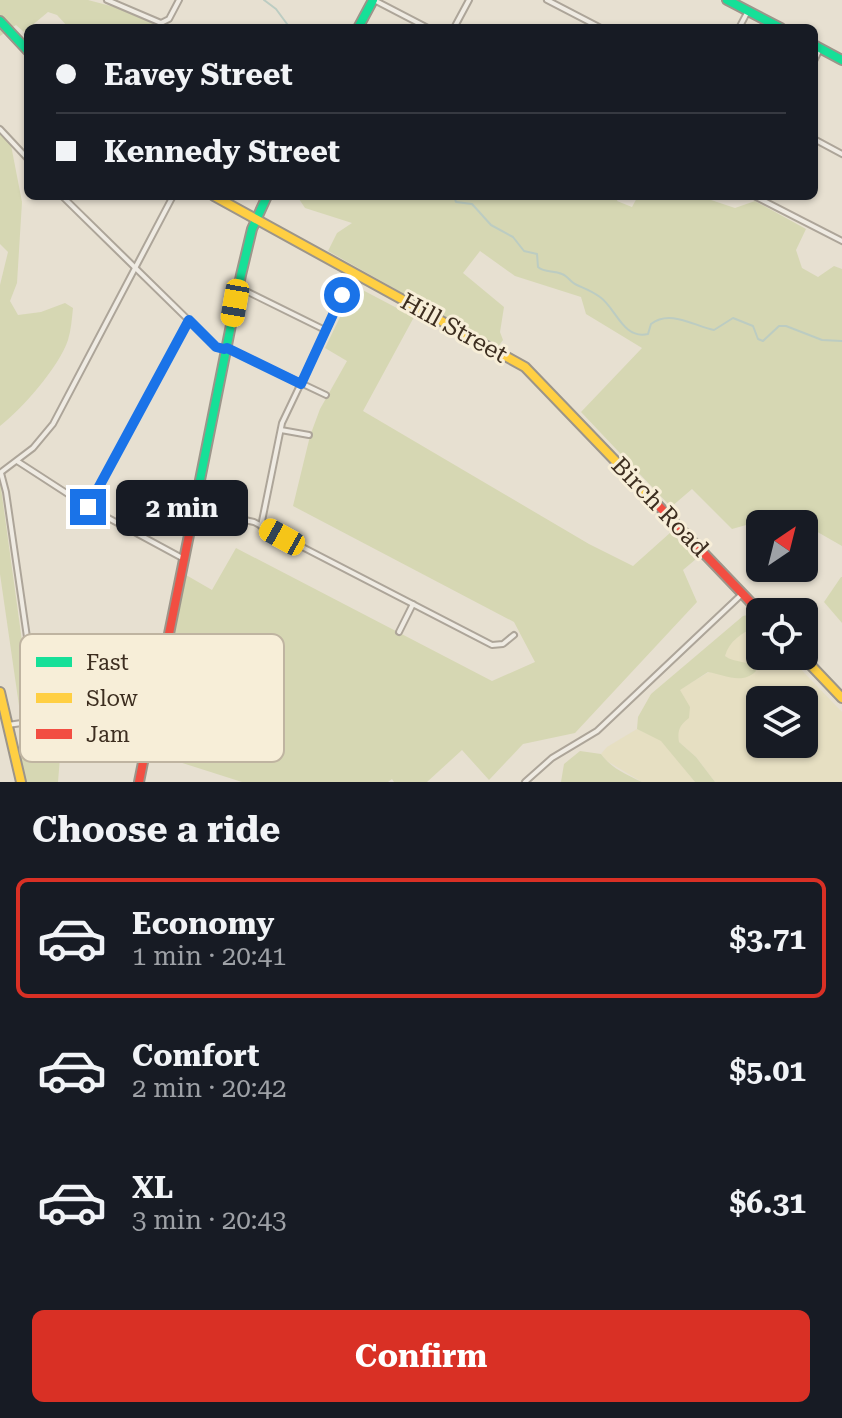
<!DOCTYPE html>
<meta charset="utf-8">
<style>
:root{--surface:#171b24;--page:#20242c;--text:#f1f3f6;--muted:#9ea1a6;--line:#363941;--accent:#d93025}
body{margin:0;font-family:"Roboto Serif",serif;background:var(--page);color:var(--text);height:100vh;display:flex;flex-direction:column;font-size:30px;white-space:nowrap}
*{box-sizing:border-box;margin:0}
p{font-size:26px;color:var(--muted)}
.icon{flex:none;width:44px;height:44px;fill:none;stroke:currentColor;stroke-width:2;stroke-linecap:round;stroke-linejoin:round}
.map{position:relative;height:782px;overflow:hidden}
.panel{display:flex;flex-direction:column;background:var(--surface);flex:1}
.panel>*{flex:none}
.guide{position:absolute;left:24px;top:24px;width:794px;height:176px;border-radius:12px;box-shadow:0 2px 6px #0004;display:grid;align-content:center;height:176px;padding:0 32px;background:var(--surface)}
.needle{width:52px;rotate:35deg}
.tools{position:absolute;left:746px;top:510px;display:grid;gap:16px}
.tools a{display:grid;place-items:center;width:72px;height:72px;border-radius:12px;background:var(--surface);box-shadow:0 2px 6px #0004;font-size:40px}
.end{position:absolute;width:36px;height:36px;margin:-18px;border:10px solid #1a73e8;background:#fff;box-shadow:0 0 0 4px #fff}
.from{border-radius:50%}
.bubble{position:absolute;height:56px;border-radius:12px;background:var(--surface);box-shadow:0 2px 6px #0004;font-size:26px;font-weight:700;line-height:56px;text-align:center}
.car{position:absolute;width:24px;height:48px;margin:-24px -12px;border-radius:10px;box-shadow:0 0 6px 2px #0007;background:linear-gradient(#f5c518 24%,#345 0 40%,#f5c518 0 76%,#345 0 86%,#f5c518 0)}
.guide b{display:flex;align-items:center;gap:28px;height:76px;font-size:30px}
.guide b+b{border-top:2px solid var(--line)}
.guide i{width:20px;height:20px;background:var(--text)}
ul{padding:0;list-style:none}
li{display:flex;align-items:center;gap:24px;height:120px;margin:0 16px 12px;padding:0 16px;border:4px solid transparent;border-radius:12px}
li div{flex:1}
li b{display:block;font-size:30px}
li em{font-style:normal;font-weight:700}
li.active{border-color:var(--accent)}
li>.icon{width:72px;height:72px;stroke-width:1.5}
h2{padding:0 32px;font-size:36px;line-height:96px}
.button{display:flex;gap:16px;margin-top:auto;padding:16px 32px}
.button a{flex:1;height:92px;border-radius:12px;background:var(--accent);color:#fff;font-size:32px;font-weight:700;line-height:92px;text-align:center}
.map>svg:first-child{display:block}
</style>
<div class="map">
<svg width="842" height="782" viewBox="0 0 842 782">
<rect width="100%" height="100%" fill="#e7e0d1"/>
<!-- farmland -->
<g fill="#e6dfc2" fill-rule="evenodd">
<path d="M756 627 760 628V656H788L842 712V782H715L696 757 679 742 677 733 681 724 683 698 679 690 709 672 718 673 733 662 725 656 727 647 743 632ZM785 692 794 700H804V710L807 712 809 724 804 727V744H760V700H775Z"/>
<path d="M637 729 661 740 695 782H642L607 761 601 754 607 747Z"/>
</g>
<!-- green -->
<g fill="#d6d7b3">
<path d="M0 0H88L137 13 173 28H69L57 15 48 12 24 32 16 25 0 36Z"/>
<path d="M0 132 10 140 22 202 17 283 10 301 18 315 41 312 65 303 73 308C72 318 71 330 68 340 59 367 22 409 0 426V285L8 252 0 244Z"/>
<path d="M297 196H619L617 201 632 207 638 196H699L735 208 755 201 806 229 796 250 802 268 818 277 834 266 842 269V546L786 514 732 529 692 489 671 507 581 412 642 348 586 314 581 297 515 276 480 251 463 273 504 307 500 332 503 340 498 347 328 251 337 233 352 223 305 208Z"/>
<path d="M355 286 414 317 363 411 589 544 633 566 671 532 696 559 683 570 697 602 575 733 523 744 489 780 462 750 427 782H394L392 779 388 782H242L151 753 186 575 212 590 236 548 492 681 535 662 514 622 293 506 310 436 320 409 347 361 325 348Z"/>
<path d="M0 481 37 750 61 745 58 782H21L15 757 26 754 0 574Z"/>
<path d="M841 577H842V623L824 602Z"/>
<path d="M752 614 760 619V628L755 627C742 633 729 641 725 656 735 664 750 659 756 671 742 685 725 675 708 672L680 690 690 707 689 718C680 725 677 730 679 742L696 757 715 782H695L661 741 637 729 638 717 651 694 743 616Z"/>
<path d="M580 751 601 754C611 768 627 775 642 782H561L564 764Z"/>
</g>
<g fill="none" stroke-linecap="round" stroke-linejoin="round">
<!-- stream -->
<g stroke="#bcccc2" stroke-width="2">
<path d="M264 0 276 9 290 28"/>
<path d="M454 196 456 202 472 204 491 225 513 237 524 251 537 254 538 267C545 273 553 270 562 274 568 276 571 283 577 285 586 289 592 291 600 297 616 308 623 340 648 334L651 324C670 309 694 326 714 330L733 318 753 326 758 339 763 341 779 326H786L822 340 842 341"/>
</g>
<!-- street casing -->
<g stroke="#ada599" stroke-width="8">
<g id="street">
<path d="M107 0 161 23 169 19 179 0"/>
<path d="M374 0 428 28"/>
<path d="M547 0 601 28"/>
<path d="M454 28 469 0"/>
<path d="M739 28 748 11"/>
<path d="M814 61 820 49"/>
<path d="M0 129 28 159"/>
<path d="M814 139 842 154"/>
<path d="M62 196 216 347 226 349"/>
<path d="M754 196 842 241"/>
<path d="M238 287 325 330"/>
<path d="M227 348 326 395"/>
<path d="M281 430 309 435"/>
<path d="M17 461 88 507 184 559"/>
<path d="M0 473 33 448 53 424 173 196"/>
<path d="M1 473 6 492 39 720"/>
<path d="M88 507 189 320"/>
<path d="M194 509 254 522 492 645 503 644 514 635"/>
<path d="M261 526 282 423 354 272"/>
<path d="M399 632 413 604"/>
<path d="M8 725 35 721 159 683"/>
<path d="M525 782 552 758 597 731 742 594"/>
</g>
</g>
<!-- fast casing -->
<g stroke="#9c958a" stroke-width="12">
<g id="fast">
<path d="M727 0 781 28"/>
<path d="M0 21 28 51"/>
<path d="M358 28 373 0"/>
<path d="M814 45 842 60"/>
<path d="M191 525 241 275 252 229 267 196"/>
</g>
</g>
<!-- slow casing -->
<g stroke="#9c958a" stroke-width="12">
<g id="slow">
<path d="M214 196 525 367 653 500"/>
<path d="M802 656 842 698"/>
<path d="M0 692 21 782"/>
</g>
</g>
<!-- jam casing -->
<g stroke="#9c958a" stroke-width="12">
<g id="jam">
<path d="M653 500 760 612"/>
<path d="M139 782 191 525"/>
</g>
</g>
<!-- street -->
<use href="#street" stroke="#efebe3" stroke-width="4"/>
<!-- fast -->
<use href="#fast" stroke="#16e098" stroke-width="8"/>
<!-- slow -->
<use href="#slow" stroke="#ffcf43" stroke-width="8"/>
<!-- jam -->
<use href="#jam" stroke="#f24e42" stroke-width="8"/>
</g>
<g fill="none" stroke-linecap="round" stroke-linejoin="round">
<!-- route -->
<path stroke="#1a73e8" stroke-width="10" d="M88 507 189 320 216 347 224 349 227 348 301 384 342 295"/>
</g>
<g text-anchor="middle" stroke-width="6" stroke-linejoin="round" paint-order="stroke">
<!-- street labels -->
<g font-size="24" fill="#3d2e20" stroke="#f7eed8">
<text transform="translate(454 328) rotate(29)" y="8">Hill Street</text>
<text transform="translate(660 507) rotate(46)" y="8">Birch Road</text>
</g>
</g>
<!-- legend -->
<rect x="20" y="634" width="264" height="128" rx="12" fill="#f7eed8" stroke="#bfb4a1" stroke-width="2"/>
<rect x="36" y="657" width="36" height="10" fill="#16e098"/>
<rect x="36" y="693" width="36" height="10" fill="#ffcf43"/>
<rect x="36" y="729" width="36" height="10" fill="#f24e42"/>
<g font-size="22" fill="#3d2e20">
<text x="86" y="670">Fast</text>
<text x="86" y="706">Slow</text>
<text x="86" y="742">Jam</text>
</g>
</svg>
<div class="tools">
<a><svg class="needle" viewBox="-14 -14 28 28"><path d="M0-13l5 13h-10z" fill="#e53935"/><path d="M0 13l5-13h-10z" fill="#9ea1a6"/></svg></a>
<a><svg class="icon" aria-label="locate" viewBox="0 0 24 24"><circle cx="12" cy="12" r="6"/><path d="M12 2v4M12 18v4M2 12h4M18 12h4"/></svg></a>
<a><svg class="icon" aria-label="layers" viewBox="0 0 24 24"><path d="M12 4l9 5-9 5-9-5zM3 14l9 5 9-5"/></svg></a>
</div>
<i class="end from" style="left:342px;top:295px"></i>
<i class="end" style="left:88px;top:507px"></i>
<div class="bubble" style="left:116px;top:480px;width:132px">2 min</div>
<i class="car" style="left:235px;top:303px;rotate:190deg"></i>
<i class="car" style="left:282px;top:537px;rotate:299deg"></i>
<div class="guide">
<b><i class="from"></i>Eavey Street</b>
<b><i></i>Kennedy Street</b>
</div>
</div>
<section class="panel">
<h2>Choose a ride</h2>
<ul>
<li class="active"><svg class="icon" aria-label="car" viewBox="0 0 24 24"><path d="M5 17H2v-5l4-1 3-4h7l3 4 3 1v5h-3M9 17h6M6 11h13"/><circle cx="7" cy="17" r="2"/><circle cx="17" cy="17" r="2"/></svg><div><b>Economy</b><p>1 min · 20:41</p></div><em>$3.71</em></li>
<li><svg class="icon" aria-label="car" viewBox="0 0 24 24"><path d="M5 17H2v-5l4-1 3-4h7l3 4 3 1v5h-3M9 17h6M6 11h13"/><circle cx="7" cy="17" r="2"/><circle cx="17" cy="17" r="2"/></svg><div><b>Comfort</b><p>2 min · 20:42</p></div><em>$5.01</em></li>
<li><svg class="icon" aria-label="car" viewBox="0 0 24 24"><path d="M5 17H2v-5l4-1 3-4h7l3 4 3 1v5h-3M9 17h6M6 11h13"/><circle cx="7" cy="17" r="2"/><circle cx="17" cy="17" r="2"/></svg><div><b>XL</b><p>3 min · 20:43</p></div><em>$6.31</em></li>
</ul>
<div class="button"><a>Confirm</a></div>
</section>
